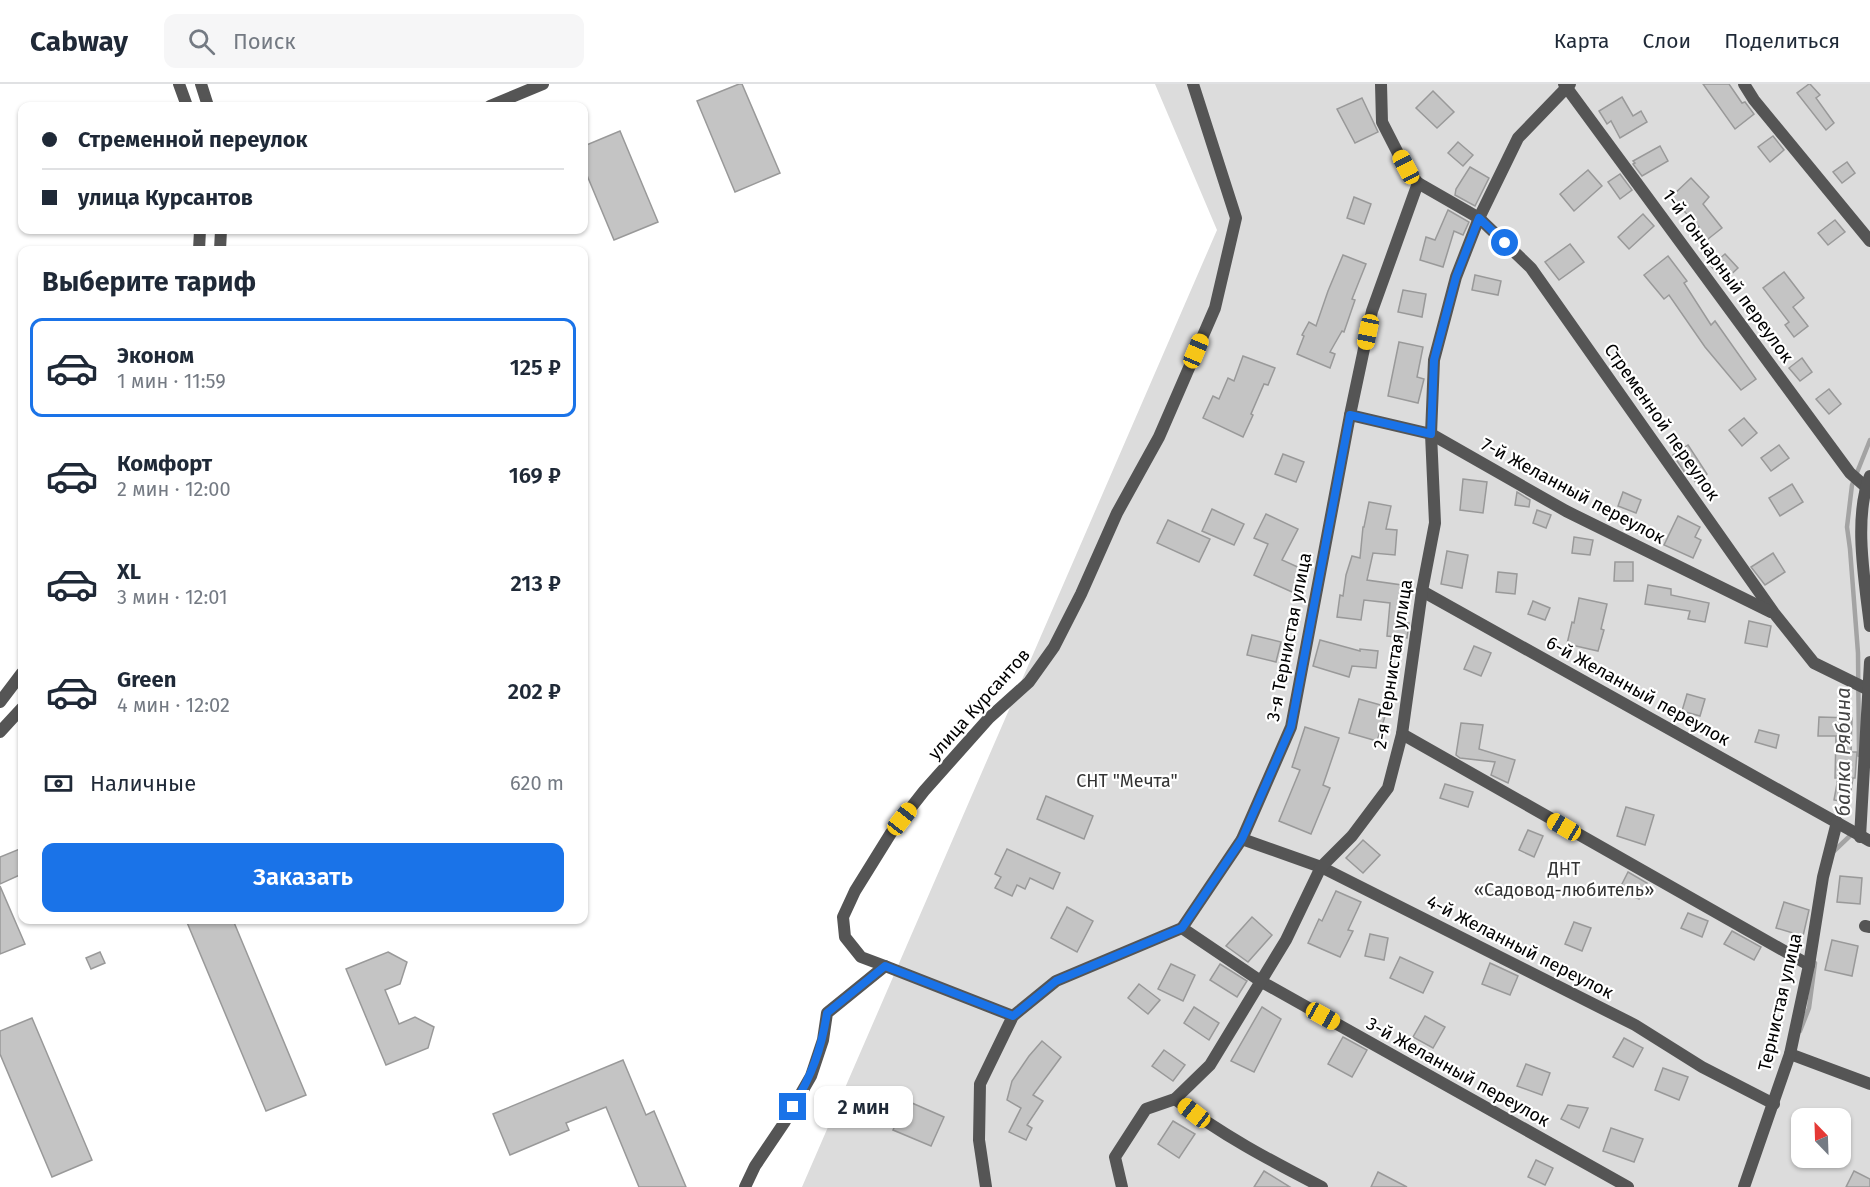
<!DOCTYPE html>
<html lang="ru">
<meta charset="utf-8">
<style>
:root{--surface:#fff;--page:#f6f6f7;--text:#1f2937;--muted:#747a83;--line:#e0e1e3;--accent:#1a73e8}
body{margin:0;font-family:"Fira Sans",sans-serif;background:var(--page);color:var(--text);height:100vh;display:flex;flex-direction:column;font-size:22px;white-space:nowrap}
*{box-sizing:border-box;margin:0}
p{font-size:20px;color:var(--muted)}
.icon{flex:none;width:33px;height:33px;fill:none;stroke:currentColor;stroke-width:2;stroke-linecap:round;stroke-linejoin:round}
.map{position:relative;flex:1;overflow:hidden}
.details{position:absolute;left:18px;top:162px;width:570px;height:678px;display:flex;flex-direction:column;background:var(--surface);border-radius:12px;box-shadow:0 2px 4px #0004}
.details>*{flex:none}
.guide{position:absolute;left:18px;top:18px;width:570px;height:132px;border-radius:12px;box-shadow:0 2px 4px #0004;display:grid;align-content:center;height:132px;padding:0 24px;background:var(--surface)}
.needle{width:39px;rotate:337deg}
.tools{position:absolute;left:1791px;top:1024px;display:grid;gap:12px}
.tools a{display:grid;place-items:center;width:60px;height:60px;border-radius:12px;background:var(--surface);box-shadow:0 2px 4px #0004;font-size:30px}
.end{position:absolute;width:27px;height:27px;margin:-14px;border:8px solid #1a73e8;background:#fff;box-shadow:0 0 0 3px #fff}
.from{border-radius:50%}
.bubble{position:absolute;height:42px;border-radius:12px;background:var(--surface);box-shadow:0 2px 4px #0004;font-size:20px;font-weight:600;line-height:42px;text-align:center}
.car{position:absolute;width:18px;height:36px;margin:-18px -9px;border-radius:8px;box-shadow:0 0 4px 2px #0007;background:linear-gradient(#f5c518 24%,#345 0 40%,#f5c518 0 76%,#345 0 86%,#f5c518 0)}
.guide b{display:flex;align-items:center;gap:21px;height:57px;font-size:22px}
.guide b+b{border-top:2px solid var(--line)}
.guide i{width:15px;height:15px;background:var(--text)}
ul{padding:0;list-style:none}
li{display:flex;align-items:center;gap:18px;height:99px;margin:0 12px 9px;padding:0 12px;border:3px solid transparent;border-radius:12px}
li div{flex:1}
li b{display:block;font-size:22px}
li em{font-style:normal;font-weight:600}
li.selected{border-color:var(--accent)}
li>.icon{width:54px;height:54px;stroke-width:1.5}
h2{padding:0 24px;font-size:27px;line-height:72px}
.pay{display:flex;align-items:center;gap:15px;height:66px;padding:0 24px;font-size:22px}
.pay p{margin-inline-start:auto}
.button{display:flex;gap:12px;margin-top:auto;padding:12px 24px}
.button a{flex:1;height:69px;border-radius:12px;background:var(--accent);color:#fff;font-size:24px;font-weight:600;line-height:69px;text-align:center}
header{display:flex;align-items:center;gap:36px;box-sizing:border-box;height:84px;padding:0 30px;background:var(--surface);border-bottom:2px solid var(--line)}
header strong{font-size:28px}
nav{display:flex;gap:33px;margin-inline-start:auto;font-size:21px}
.search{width:420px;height:54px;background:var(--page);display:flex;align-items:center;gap:15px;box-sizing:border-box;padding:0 21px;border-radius:12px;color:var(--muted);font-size:22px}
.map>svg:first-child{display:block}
</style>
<header>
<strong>Cabway</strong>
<div class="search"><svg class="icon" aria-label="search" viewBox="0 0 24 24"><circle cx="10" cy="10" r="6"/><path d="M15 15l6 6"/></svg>Поиск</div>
<nav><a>Карта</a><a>Слои</a><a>Поделиться</a></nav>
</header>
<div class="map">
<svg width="1870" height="1103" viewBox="0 0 1870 1103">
<rect width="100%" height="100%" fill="#fff"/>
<!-- green -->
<path fill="#dcdcdc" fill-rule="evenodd" d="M1155 0H1870V1103H802L1217 146ZM1802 1035H1840V1074H1802Z"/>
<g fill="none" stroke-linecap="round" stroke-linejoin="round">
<!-- stream -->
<g stroke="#a3a3a3" stroke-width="4.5">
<path d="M1859 671 1858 569 1850 465 1847 443 1852 401 1870 356"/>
<path d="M1833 768 1853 749"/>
<path d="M1800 947 1809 924 1815 879"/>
</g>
</g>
<!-- building -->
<g fill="#c4c4c4" stroke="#999" stroke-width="1.5">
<path d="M739 0H742L780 89 735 108 697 17Z"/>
<path d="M1703 0H1729L1742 19 1745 18 1754 30 1735 45Z"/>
<path d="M1809 0H1810L1820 11 1816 14 1834 39 1826 46 1797 9Z"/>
<path d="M1433 7 1454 28 1437 44 1416 24Z"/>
<path d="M1622 13 1633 32 1641 27 1647 38 1620 54 1611 37 1607 40 1599 27Z"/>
<path d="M1362 14 1378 48 1355 59 1337 25Z"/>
<path d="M620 47 658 138 614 156 584 84V62Z"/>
<path d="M1773 52 1784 66 1770 78 1758 63Z"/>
<path d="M1458 58 1473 71 1463 82 1448 69Z"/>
<path d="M1660 62 1668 77 1642 92 1633 80 1635 79 1633 77Z"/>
<path d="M1847 78 1855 89 1842 99 1833 88Z"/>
<path d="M1470 83 1489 94 1475 122 1455 111 1456 105Z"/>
<path d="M1588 86 1602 102 1574 127 1560 110Z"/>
<path d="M1620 90 1632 106 1620 115 1608 98Z"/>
<path d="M1691 94 1709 113 1703 120 1722 144 1703 159 1694 147 1699 143 1671 113Z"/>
<path d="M1354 113 1371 120 1364 140 1347 134Z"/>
<path d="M1448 126 1469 138 1463 151 1454 147 1443 183 1420 176 1426 153 1435 156Z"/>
<path d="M1643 130 1654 142 1629 165 1618 153Z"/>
<path d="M1835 136 1845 148 1828 161 1818 149Z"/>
<path d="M1570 160 1584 178 1559 196 1545 178Z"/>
<path d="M1725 170 1738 184 1724 197 1711 182Z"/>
<path d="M1343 171 1366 180 1352 215 1355 216 1344 248 1342 247 1330 268 1335 270 1330 284 1297 270 1304 252 1302 251 1309 238 1316 242 1328 207Z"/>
<path d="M1668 172 1687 197 1684 199 1711 241 1715 237 1756 295 1741 306 1705 263 1669 211 1664 215 1644 191Z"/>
<path d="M1784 188 1804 214 1793 223 1808 242 1794 253 1785 241 1789 238 1763 204Z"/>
<path d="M1475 191 1501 197 1498 211 1472 206Z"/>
<path d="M1403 206 1426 210 1422 233 1398 228Z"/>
<path d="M1399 258 1423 263 1417 293 1424 295 1418 319 1388 312Z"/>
<path d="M1243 272 1275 284 1268 301 1264 300 1251 330 1253 331 1243 353 1203 334 1213 312 1219 315 1228 294 1234 297Z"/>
<path d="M1802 274 1812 288 1800 297 1789 284Z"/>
<path d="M1829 305 1841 320 1829 330 1816 315Z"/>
<path d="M1744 334 1757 349 1742 362 1729 346Z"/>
<path d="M1688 361 1707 390 1696 399 1688 388 1686 390 1673 371Z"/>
<path d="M1779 361 1789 374 1771 387 1761 374Z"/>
<path d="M1283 370 1304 378 1296 398 1275 390Z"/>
<path d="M1463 395 1487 398 1483 429 1460 426Z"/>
<path d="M1792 400 1803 418 1780 432 1769 414Z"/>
<path d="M1517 408 1530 416 1529 423 1515 421Z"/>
<path d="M1623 408 1641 416 1636 429 1618 422Z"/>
<path d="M1369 418 1391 422 1386 445 1397 446 1395 471 1373 469 1367 496 1409 502 1404 539H1409L1407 554 1387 552 1390 519 1364 516 1361 536 1337 533 1340 511 1343 512 1346 491 1352 472 1360 474 1363 443H1364Z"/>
<path d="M1212 425 1244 440 1234 461 1202 447Z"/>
<path d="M1537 426 1551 431 1546 444 1533 439Z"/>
<path d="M1266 430 1298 445 1282 476 1302 485 1292 508 1254 491 1268 460 1254 454Z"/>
<path d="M1678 432 1700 443 1695 453 1701 456 1693 474 1664 461Z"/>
<path d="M1168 436 1210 455 1199 478 1157 459Z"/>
<path d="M1574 453 1593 456 1590 471 1572 469Z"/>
<path d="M1447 467 1468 471 1462 504 1441 500Z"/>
<path d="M1773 469 1785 488 1765 501 1751 483Z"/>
<path d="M1615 478H1633V497H1614Z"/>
<path d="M1498 488 1517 490 1515 510 1496 508Z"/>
<path d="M1648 501 1671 505V511L1709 519 1705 538 1688 535 1690 527 1645 520Z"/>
<path d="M1579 514 1607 520 1601 545 1604 546 1598 567 1567 560 1572 538 1574 539Z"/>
<path d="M1533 517 1550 524 1545 536 1528 530Z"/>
<path d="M1749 537 1771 542 1767 563 1745 559Z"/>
<path d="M1252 551 1281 558 1276 578 1247 571Z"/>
<path d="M1320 556 1360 567V565L1378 567 1376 584 1352 582 1349 593 1313 582Z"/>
<path d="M1474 562 1491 569 1481 592 1464 585Z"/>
<path d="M1687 610 1705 615 1700 632 1682 627Z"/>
<path d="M1359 615 1388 623 1377 657 1349 649Z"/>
<path d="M1819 633 1852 634 1851 668H1857L1855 694H1853L1849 719 1834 716 1838 694H1835L1836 652H1818Z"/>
<path d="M1461 639 1483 641 1479 665 1515 676 1508 699 1491 691 1495 678 1460 674 1456 671Z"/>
<path d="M1305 643 1339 654 1323 701 1330 704 1311 750 1279 737 1300 686 1292 683Z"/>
<path d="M1759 646 1779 651 1776 664 1755 658Z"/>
<path d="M1445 700 1473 708 1468 723 1440 714Z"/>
<path d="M1046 712 1093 732 1084 755 1037 735Z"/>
<path d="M1626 723 1654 731 1645 761 1617 752Z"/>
<path d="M1528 746 1543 752 1534 773 1519 766Z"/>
<path d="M1363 756 1380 771 1363 789 1346 774Z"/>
<path d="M22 764V790L0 800V773Z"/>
<path d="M1007 765 1060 789 1053 805 1030 794 1025 805 1017 801 1012 812 995 804 1001 793 995 790Z"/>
<path d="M1628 788 1647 799 1639 815 1619 806Z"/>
<path d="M1840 792 1862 794 1860 820 1837 818Z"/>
<path d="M0 802 25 860 0 870Z"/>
<path d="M1336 807 1361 818 1348 846 1353 847 1340 873 1308 859 1319 835 1322 837Z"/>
<path d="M1784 818 1809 826 1803 852 1776 844Z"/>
<path d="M1067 823 1093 837 1077 868 1051 854Z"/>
<path d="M1688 829 1708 837 1702 853 1681 844Z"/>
<path d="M1252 833 1272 851 1248 878 1226 862Z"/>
<path d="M186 836H233L306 1011 266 1027Z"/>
<path d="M1574 838 1591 844 1582 867 1565 860Z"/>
<path d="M1732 847 1761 863 1754 876 1724 860Z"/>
<path d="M1370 850 1388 854 1384 876 1365 872Z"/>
<path d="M1832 856 1858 862 1852 892 1825 886Z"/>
<path d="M100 868 105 879 91 885 86 874Z"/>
<path d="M388 868 407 878 400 900 385 906 399 940 415 933 434 943 428 964 386 981 346 885Z"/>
<path d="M1400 873 1433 888 1423 909 1390 894Z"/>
<path d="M1490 879 1518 892 1510 911 1482 900Z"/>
<path d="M1171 880 1195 891 1183 917 1158 905Z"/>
<path d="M1220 880 1247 897 1237 913 1210 896Z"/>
<path d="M1139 900 1160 916 1148 930 1128 914Z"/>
<path d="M1194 923 1219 939 1209 956 1184 939Z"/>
<path d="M1262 923 1281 935 1254 988 1231 977Z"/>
<path d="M1425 932 1445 943 1433 964 1413 953Z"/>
<path d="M32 934 92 1076 52 1093 0 970V947Z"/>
<path d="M1343 953 1367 966 1352 993 1328 980Z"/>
<path d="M1624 954 1643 964 1633 983 1613 973Z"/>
<path d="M1042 957 1061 973 1033 1011 1043 1017 1027 1041 1032 1044 1026 1056 1009 1048 1021 1024 1007 1016 1012 997 1029 972Z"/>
<path d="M1164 966 1185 981 1173 997 1152 982Z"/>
<path d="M623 976 646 1031 654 1027 686 1103H639L606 1023 566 1039 569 1046 510 1071 493 1030Z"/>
<path d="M1526 980 1550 989 1542 1011 1517 1002Z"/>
<path d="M1663 984 1688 993 1679 1016 1655 1006Z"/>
<path d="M912 1019 944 1033 931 1062 893 1046 898 1035 904 1037Z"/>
<path d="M1568 1021 1588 1024 1579 1044 1561 1035Z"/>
<path d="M1173 1037 1195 1050 1179 1074 1158 1060Z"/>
<path d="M1611 1044 1643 1055 1634 1078 1603 1067Z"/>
<path d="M1536 1076 1553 1084 1545 1101 1528 1093Z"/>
<path d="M1264 1087 1290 1103H1254Z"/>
<path d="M1854 1087 1870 1095V1103H1846Z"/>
<path d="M1378 1088 1407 1103H1371Z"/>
</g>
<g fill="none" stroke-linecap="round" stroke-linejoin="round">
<!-- minor -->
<g stroke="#555" stroke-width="12">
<path d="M179 0 187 22"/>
<path d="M201 0 208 22"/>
<path d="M1564 0 1850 389 1866 403"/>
<path d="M1744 0 1754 16 1870 157"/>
<path d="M490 22 543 0"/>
<path d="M1418 99 1479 134 1531 184 1774 529 1814 579 1867 605 1870 604"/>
<path d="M199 166 200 146"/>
<path d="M220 166 221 146"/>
<path d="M1350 331 1431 350 1566 427 1771 528"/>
<path d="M1870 392C1853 434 1865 498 1870 542"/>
<path d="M1422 507 1870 757"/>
<path d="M0 618 22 589"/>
<path d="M0 648 22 624"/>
<path d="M1402 650 1809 881"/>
<path d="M1860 753 1870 578"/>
<path d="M1242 755 1321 783 1635 941 1702 983 1774 1020"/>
<path d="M1865 842 1870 843"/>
<path d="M1182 844 1262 898 1628 1103"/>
<path d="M885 882 1013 932"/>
<path d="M1790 970 1870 1000"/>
<path d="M1175 1015C1220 1050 1271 1077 1322 1103"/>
<path d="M745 1103 755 1082 784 1039 811 992 823 956 827 929 885 882 861 873 845 853 843 833 855 807 891 749 924 707 989 634 1029 598 1054 563 1081 510 1117 429 1159 353 1215 224 1236 134 1193 0"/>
<path d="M986 1103 979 1056 980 1000 1013 932 1056 897 1182 844 1242 755 1291 643 1350 331 1372 227 1418 99 1405 83 1382 38 1381 0"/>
<path d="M1122 1103 1115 1073 1146 1025 1175 1015 1210 981 1286 856 1321 783 1352 752 1388 704 1402 650 1422 507 1435 439 1431 350 1434 276 1456 193 1479 134 1518 54 1570 0"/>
<path d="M1744 1103 1790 970 1809 881 1823 793 1837 738"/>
</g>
</g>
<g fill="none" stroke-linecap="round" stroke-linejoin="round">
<!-- route -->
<path stroke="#1a73e8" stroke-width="8" d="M793 1023C812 990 821 967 827 929L885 882 1013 932 1056 897 1182 844 1242 755 1291 643 1350 331 1431 350 1434 276 1456 193 1479 134 1505 159"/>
</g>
<g text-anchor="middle" stroke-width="4.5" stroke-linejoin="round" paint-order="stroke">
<!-- street labels -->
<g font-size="18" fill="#000" stroke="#fff">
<text transform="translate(1728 192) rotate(54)" y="6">1-й Гончарный переулок</text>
<text transform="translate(1662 338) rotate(55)" y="6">Стременной переулок</text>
<text transform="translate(1573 407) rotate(28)" y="6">7-й Желанный переулок</text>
<text transform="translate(1289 553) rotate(-79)" y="6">3-я Тернистая улица</text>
<text transform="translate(1393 580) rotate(-81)" y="6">2-я Тернистая улица</text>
<text transform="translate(1638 607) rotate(29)" y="6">6-й Желанный переулок</text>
<text transform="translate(979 620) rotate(-48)" y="6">улица Курсантов</text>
<text transform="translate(1520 863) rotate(27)" y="6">4-й Желанный переулок</text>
<text transform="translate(1780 918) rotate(-77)" y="6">Тернистая улица</text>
<text transform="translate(1458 988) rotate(29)" y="6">3-й Желанный переулок</text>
</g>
<!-- park labels -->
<g font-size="18" fill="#333" stroke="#fff">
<text x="1127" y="703">СНТ "Мечта"</text>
<text x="1564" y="791">ДНТ<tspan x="1564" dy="21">«Садовод-любитель»</tspan></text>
</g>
<!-- water labels -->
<g font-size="20" font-style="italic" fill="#444" stroke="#fff">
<text transform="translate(1843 668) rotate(-90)" y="7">балка Рябина</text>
</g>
</g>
</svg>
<div class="tools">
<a><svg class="needle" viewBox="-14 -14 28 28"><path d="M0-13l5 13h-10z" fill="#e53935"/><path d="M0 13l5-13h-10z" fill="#747a83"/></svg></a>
</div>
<i class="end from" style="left:1505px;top:159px"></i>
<i class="end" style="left:793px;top:1023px"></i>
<div class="bubble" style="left:814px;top:1002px;width:99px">2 мин</div>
<i class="car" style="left:1406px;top:83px;rotate:332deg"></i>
<i class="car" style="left:1368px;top:248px;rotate:192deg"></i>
<i class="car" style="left:1196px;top:267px;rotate:23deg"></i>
<i class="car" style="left:902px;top:735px;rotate:38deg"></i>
<i class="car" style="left:1564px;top:743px;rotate:300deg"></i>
<i class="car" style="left:1323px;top:932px;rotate:119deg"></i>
<i class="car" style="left:1194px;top:1029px;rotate:308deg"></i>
<div class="guide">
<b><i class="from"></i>Стременной переулок</b>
<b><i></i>улица Курсантов</b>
</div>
<section class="details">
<h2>Выберите тариф</h2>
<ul>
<li class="selected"><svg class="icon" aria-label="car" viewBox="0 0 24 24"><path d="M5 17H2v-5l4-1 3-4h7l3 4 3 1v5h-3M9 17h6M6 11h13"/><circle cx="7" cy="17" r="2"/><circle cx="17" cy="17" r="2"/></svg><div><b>Эконом</b><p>1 мин · 11:59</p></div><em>125 ₽</em></li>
<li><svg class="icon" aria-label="car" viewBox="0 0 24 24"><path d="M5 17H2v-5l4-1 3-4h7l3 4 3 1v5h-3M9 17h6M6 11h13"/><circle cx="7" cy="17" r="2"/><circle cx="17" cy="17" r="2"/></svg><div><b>Комфорт</b><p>2 мин · 12:00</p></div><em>169 ₽</em></li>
<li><svg class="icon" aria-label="car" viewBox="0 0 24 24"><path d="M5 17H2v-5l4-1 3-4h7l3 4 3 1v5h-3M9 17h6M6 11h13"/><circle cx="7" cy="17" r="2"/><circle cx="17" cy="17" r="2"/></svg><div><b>XL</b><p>3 мин · 12:01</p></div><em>213 ₽</em></li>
<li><svg class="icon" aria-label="car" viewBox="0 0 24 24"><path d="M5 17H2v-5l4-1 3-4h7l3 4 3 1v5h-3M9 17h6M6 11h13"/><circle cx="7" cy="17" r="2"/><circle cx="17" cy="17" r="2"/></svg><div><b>Green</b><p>4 мин · 12:02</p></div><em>202 ₽</em></li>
</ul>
<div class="pay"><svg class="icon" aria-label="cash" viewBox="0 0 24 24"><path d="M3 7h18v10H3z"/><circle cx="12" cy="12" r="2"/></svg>Наличные<p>620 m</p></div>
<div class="button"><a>Заказать</a></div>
</section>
</div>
